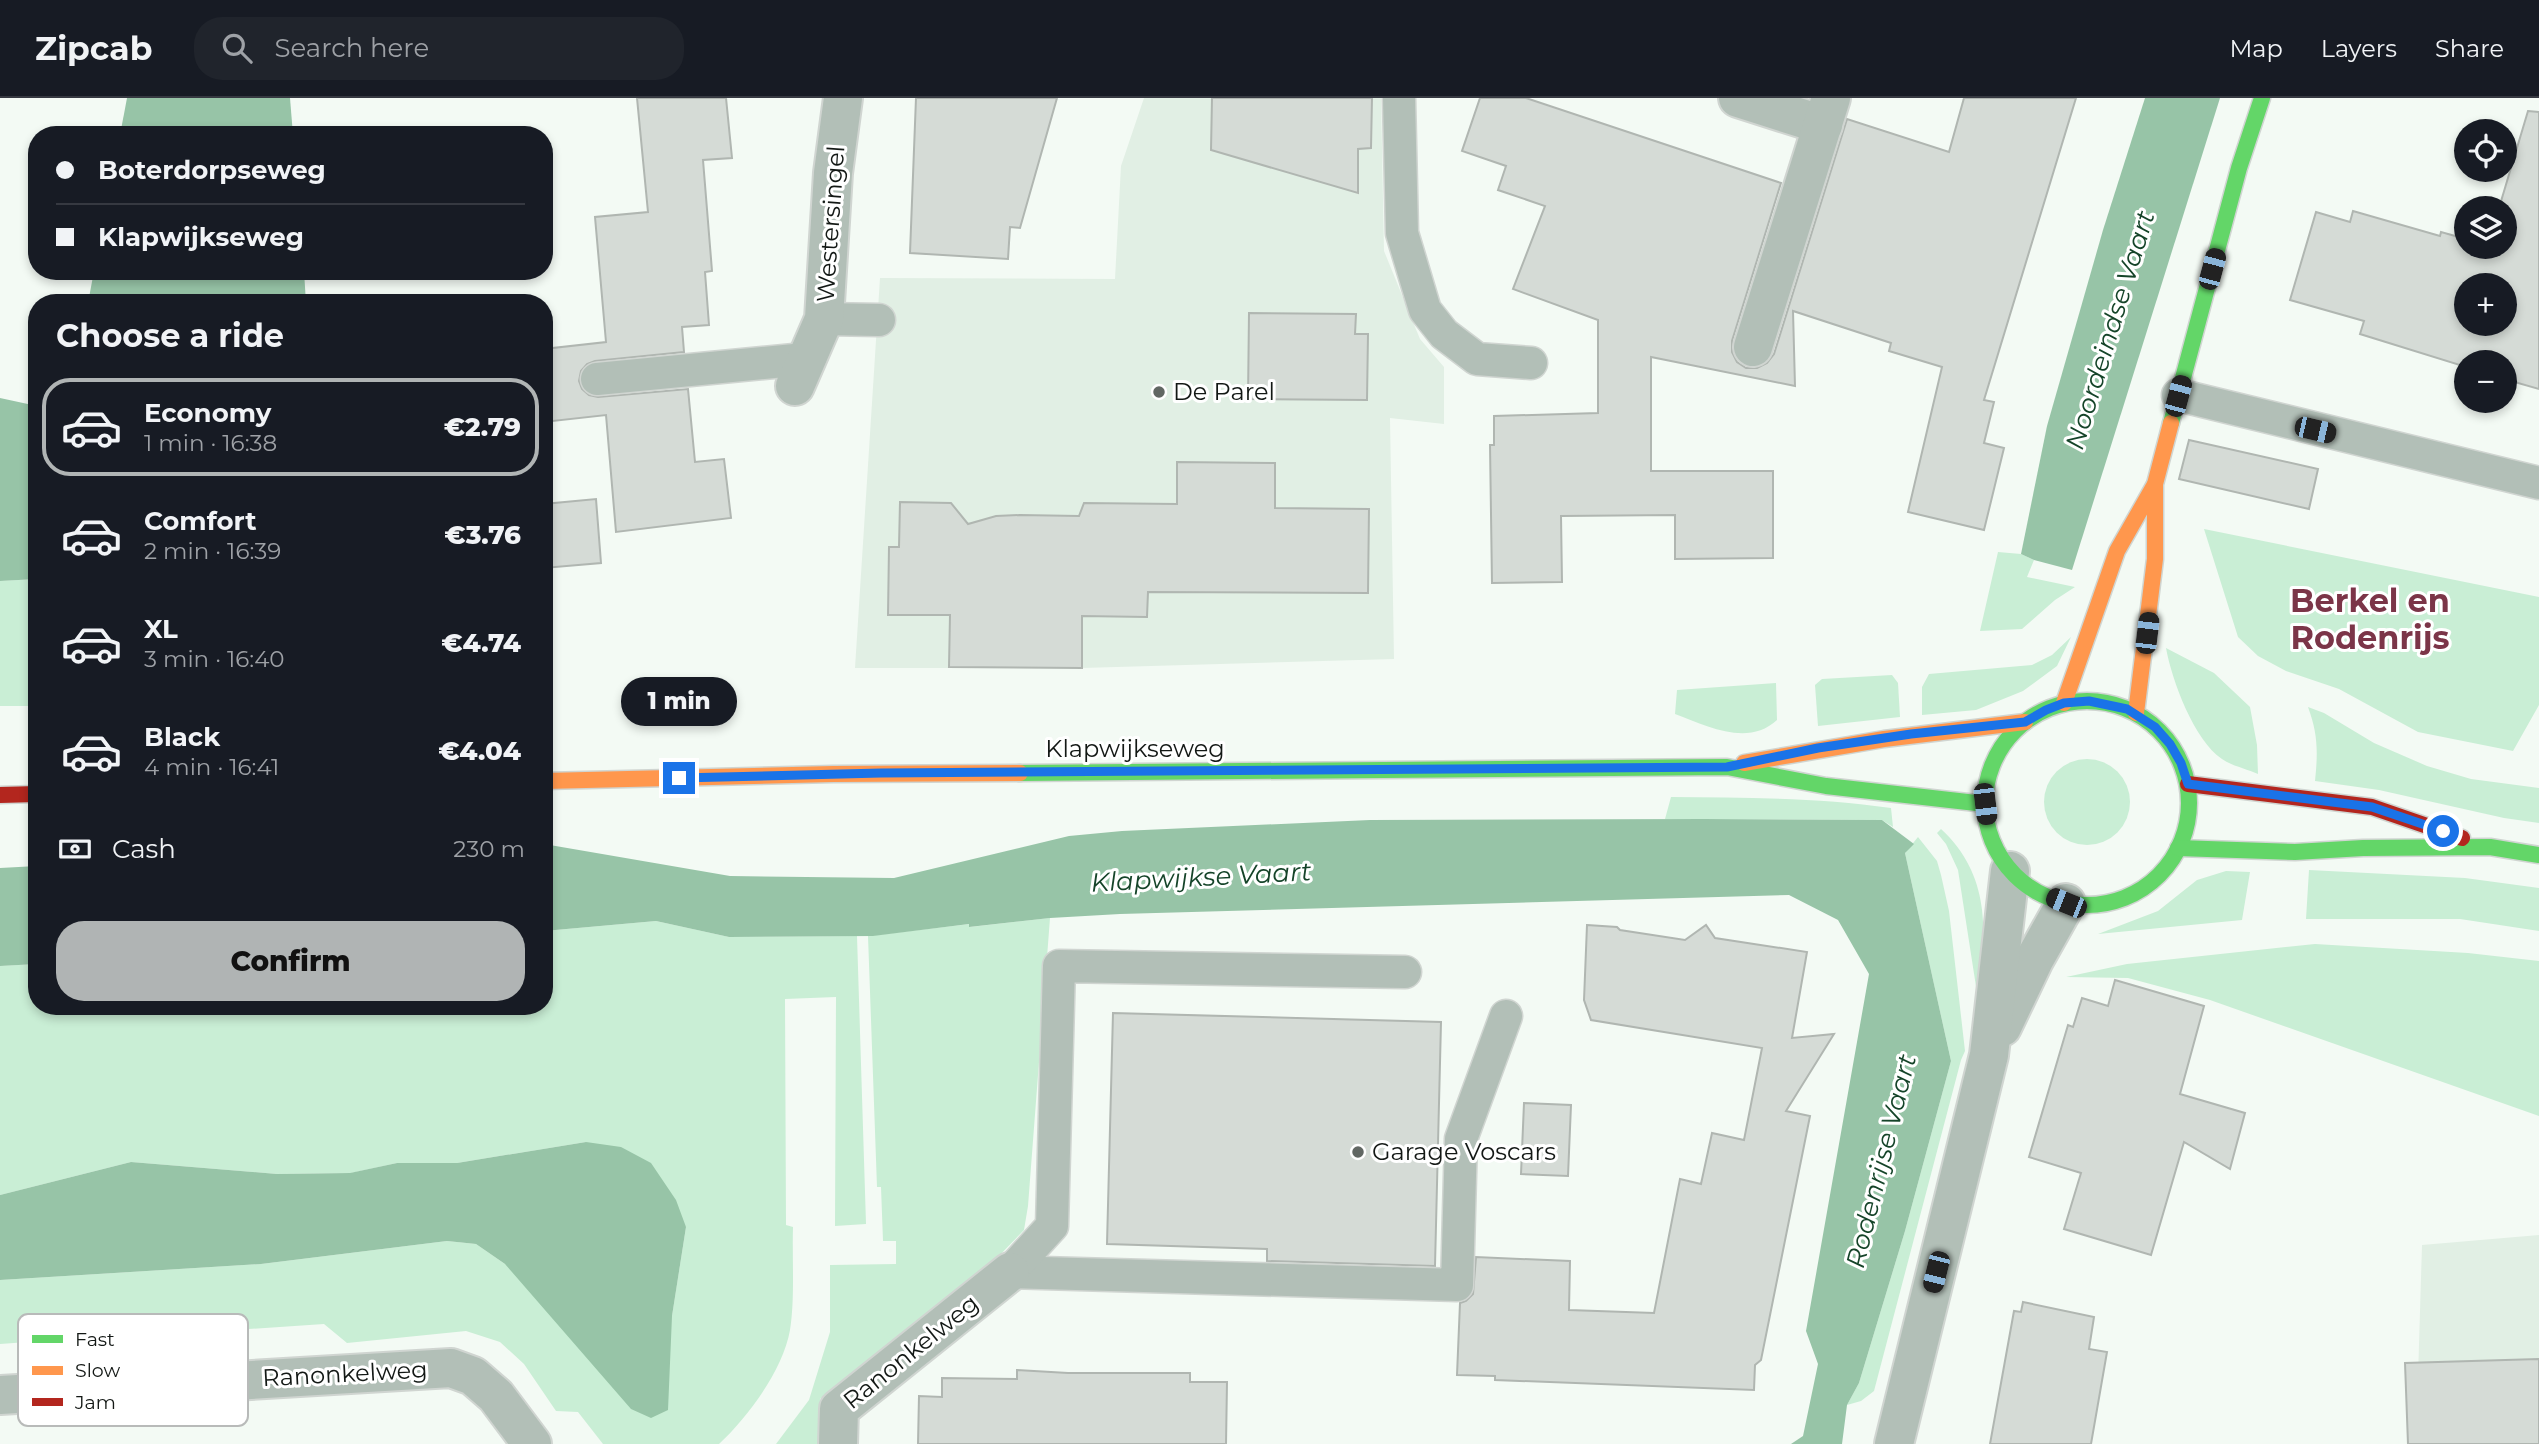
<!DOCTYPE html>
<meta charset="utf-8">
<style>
:root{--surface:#171b24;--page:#20242c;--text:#f1f3f6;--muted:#9ea1a6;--line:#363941;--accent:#b0b4b4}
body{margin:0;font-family:Montserrat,sans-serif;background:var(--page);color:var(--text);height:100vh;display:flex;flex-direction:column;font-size:26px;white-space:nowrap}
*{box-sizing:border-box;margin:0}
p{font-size:23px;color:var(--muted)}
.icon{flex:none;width:38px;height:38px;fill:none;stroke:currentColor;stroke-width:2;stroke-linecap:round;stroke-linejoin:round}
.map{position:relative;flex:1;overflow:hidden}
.panel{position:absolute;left:28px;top:196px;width:525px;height:721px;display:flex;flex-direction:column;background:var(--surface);border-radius:28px;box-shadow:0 4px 10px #0003}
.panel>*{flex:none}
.banner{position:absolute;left:28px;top:28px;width:525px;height:154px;border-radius:28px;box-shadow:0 4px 10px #0003;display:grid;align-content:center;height:154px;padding:0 28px;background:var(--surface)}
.tools{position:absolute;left:2454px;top:21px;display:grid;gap:14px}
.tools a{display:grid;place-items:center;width:63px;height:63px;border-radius:50%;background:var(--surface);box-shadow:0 4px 10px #0003;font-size:35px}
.end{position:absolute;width:32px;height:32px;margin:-16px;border:9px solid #1a73e8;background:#fff;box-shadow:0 0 0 4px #fff}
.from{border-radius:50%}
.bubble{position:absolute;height:49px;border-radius:24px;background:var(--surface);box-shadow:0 4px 10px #0003;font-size:23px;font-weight:800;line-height:49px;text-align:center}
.car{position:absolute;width:21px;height:42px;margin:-21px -10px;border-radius:9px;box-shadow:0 0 5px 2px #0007;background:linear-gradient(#222 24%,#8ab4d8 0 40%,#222 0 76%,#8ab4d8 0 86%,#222 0)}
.banner b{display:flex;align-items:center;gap:24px;height:66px;font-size:26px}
.banner b+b{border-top:2px solid var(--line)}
.banner i{width:18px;height:18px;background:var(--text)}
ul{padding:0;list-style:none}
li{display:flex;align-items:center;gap:21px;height:98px;margin:0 14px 10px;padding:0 14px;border:4px solid transparent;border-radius:28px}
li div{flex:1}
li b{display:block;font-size:26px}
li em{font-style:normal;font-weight:800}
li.on{border-color:var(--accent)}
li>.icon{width:63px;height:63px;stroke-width:1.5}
h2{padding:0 28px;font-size:32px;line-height:84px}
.pay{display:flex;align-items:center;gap:18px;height:77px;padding:0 28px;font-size:26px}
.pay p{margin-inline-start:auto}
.action{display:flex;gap:14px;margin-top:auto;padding:14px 28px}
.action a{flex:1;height:80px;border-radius:28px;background:var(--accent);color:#111;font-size:28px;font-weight:800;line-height:80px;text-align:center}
header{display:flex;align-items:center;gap:42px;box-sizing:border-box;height:98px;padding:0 35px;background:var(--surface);border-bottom:2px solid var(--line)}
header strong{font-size:33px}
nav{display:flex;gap:38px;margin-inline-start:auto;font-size:24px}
.search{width:490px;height:63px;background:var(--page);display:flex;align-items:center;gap:18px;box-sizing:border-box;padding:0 24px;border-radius:28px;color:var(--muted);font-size:26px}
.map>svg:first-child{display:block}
</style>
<header>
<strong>Zipcab</strong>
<div class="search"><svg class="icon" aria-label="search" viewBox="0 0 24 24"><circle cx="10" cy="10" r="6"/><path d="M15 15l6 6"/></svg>Search here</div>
<nav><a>Map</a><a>Layers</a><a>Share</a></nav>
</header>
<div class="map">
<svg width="2539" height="1346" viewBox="0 0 2539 1346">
<rect width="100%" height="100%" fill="#f3faf4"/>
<!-- built -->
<g fill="#e1efe4">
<path d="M1144 0H1381L1384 153 1420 241 1444 269V326L1390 320 1394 561 1082 570H855L880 180 1115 181 1121 68Z"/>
<path d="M2539 1137V1346H2416L2422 1147Z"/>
</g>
<!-- green -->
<g fill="#c9eed5">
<path d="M2204 431 2539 499V607L2513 653 2418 634 2339 591 2286 573 2258 558 2238 539Z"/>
<path d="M1998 454 2021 456 2034 462 2027 479 2075 489 2055 502 2022 531 1980 533Z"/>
<path d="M37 481V608H0V483Z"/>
<path d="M2071 539 2057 568 2023 593 1976 612 1922 617V589L1929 576 2032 567 2052 557Z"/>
<path d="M2166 550 2214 575 2250 609 2257 647 2258 676C2247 671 2232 668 2222 661 2194 642 2172 583 2166 550Z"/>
<path d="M1892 577 1898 585 1900 619 1818 628 1815 587 1822 581Z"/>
<path d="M1776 585 1777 622C1748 649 1707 628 1675 616L1677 592Z"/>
<path d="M2308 609 2324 615 2374 645 2427 668 2471 681 2539 690V725L2504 720 2379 692 2315 683C2318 654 2318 636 2308 609Z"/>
<circle cx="2087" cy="704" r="43"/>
<path d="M1671 699C1744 700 1818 699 1891 710L1893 729 1882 722 1665 721Z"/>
<path d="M1941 731C1990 776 1988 835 1977 895L1958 772 1946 746 1937 735Z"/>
<path d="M1918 739 1937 763 1941 777 1949 813 1965 953 1961 962 1874 1293 1861 1303 1847 1307 1859 1285 1905 1133 1951 963 1905 755Z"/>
<path d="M2309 772 2465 780 2539 790V833L2460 821H2306Z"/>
<path d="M2226 773 2250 774 2242 822 2098 836 2158 813 2197 782Z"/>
<path d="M1050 820 1028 1108 1024 1132 998 1159 820 1301V1346H776L809 1302 830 1234V1167L896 1166V1143H883L881 1089H877L868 838 970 826V829Z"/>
<path d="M656 823 729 839 857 838 866 1126 835 1128 836 899 785 901 786 1127 793 1129C792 1161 795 1201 790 1232 783 1272 748 1319 719 1346H603L578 1314 556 1313 524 1266 500 1244 466 1233 347 1245 324 1226 188 1235 165 1257 122 1260 97 1239 0 1246V1182L261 1166 447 1143 476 1146 505 1166 672 1218 686 1129 586 1044 457 1065H397L351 1075 277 1076 131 1064 0 1097V868L37 866V908H544V833Z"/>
<path d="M2315 846 2468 855 2539 863V1018L2210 902 2128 880 2066 879 2127 866Z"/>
</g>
<!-- water -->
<g fill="#97c4a7">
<path d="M127 0H290L293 37H120Z"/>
<path d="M2145 0H2220L2072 472 2034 462 2021 456 2047 328 2103 132Z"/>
<path d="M94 173H304L306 205H88Z"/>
<path d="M0 300 37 308V481L0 483Z"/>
<path d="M1704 721 1882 722 1914 746 1905 755 1951 963 1905 1133 1859 1285 1847 1307 1842 1346H1791L1803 1338 1818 1266 1806 1233 1869 876 1838 822 1789 797 1120 816 1050 820 969 829V826L873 838 729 839 656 823 544 833V746L730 778 894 780 1069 738 1122 733 1370 722Z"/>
<path d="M37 768V866L0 868V770Z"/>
<path d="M586 1044 621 1049 651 1065 676 1102 686 1129 672 1218 668 1312 651 1320 631 1311 505 1166 476 1146 447 1143 261 1166 0 1182V1097L131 1064 277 1076 350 1075 397 1065H457Z"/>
</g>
<!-- building -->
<g fill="#d5dbd6" stroke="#b0b6b1" stroke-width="2" fill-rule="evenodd">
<path d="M637 0H726L732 60 703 62 712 173 705 174 709 227 682 229 684 254 595 263 587 266 581 273 579 283 582 291 589 297 598 299 688 291 695 364 724 361 731 420 616 434 606 317 544 324V251L606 244 595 119 648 114Z"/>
<path d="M916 0H1057L1020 130 1010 129 1008 161 910 155Z"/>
<path d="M1212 0H1372L1371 50 1358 51V95L1211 52Z"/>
<path d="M1480 0H1526L1781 85 1732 243V254L1737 264 1746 270H1757L1767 265 1774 256 1847 21 1949 54 1964 0H2076L1984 302 1994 304 1984 345 2004 350 1984 432 1908 414 1942 269 1889 253 1891 245 1793 213 1795 288 1651 259V373H1773V460L1675 461V417L1561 418 1562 484 1492 485 1490 347H1494V318L1598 315V222L1513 191 1545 108 1498 92 1506 68 1462 53Z"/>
<path d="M2528 13 2539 14V291L2504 281V264H2466V269L2360 236 2364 223 2290 202 2316 114 2350 124 2353 113 2440 138 2441 134 2466 141V149H2504V110H2499ZM2466 187H2504V226H2466Z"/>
<path d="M1249 215 1356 216 1355 236H1368L1367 302 1248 301Z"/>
<path d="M2189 342 2318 371 2309 411 2179 381Z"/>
<path d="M1177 364 1275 365V410L1369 411 1368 495 1148 494 1147 519 1082 518V570L949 569 950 517H888L889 449H899L900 404 951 405 968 426 996 418 1020 417 1079 418 1084 405 1177 406Z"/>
<path d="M596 401 601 465 544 470V406Z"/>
<path d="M1587 827 1617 829 1620 832 1685 842 1706 827 1715 840 1807 854 1792 940 1834 936 1786 1013 1810 1018 1761 1262 1755 1267 1754 1292 1495 1282V1278L1457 1277 1460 1205 1466 1203 1473 1196 1476 1159 1570 1163 1569 1212 1654 1215 1680 1081 1701 1086 1712 1035 1744 1042 1762 950 1591 922 1584 902Z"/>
<path d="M2115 882 2204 908 2180 996 2245 1015 2230 1071 2184 1044 2151 1157 2064 1131 2081 1075 2029 1059 2068 927 2073 929 2082 900 2108 908Z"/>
<path d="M1113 915 1441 924 1435 1168 1267 1163V1151L1107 1146Z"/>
<path d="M1524 1005 1571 1007 1568 1078 1521 1076Z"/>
<path d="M2023 1204 2094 1219 2089 1251 2107 1254 2091 1346H1990L2014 1213 2021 1214Z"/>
<path d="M2539 1261V1346H2408L2405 1265Z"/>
<path d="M1017 1272 1068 1275H1190V1284H1227L1226 1346H918L919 1298 942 1299V1280L1017 1281Z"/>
</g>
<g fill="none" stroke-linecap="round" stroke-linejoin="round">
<!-- lane casing -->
<g stroke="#d0d5d1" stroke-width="35">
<g id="lane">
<path d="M1399 0 1402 135 1425 212 1444 236 1477 261 1531 265"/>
<path d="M824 221 879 222"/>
<path d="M597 281 805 261"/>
<path d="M2178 297 2539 385"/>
<path d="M1010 1174 1457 1187 1461 1041 1506 918"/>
<path d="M1010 1174 1052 1128 1059 868 1405 874"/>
</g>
</g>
<!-- street casing -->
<g stroke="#d0d5d1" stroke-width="42">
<g id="street">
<path d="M1738 0 1823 27"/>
<path d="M1753 249 1831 0"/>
<path d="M795 288 824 221 833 75 843 0"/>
<path d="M2002 929 2034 862 2066 805"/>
<path d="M0 1297 451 1270 473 1278 496 1298 532 1346"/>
<path d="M838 1346 839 1311 1010 1174"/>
<path d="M1894 1346 1989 957 2010 773"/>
</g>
</g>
<!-- fast casing -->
<g stroke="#d0d5d1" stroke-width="19">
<g id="fast">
<path d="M2171 325 2239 70 2262 0"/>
<circle cx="2087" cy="705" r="102"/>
<path d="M1020 675 1727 669 1826 688 1985 706"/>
<path d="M2178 750 2295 754 2363 750 2490 749 2539 757"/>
</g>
</g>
<!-- slow casing -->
<g stroke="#d0d5d1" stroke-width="19">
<g id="slow">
<path d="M2064 605 2117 453 2154 388"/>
<path d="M2136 615 2155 461V386L2171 325"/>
<path d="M1744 665 1884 641 2025 624"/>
<path d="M544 683 833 676 1020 675"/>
</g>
</g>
<!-- jam casing -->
<g stroke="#d0d5d1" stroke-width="19">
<g id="jam">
<path d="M2188 686 2372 709 2462 740"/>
<path d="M0 697 37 696"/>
</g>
</g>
<!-- lane -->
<use href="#lane" stroke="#b2bfb7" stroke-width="32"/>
<!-- street -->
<use href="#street" stroke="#b2bfb7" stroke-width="38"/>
<!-- fast -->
<use href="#fast" stroke="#63d668" stroke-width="16"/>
<!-- slow -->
<use href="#slow" stroke="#ff974d" stroke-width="16"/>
<!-- jam -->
<use href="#jam" stroke="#b3261e" stroke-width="16"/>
</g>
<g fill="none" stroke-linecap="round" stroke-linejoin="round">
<!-- route -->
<path stroke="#1a73e8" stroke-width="9" d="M679 680 881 675 1727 669 1818 650 1911 636 2025 624 2046 612 2064 605 2089 603 2127 611 2155 629 2170 646 2181 665 2188 686 2372 709 2443 733"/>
</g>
<!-- markers -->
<g fill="#616763" stroke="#fff" stroke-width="2.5">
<circle cx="1159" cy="294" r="7"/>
<circle cx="1358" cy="1054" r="7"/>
</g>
<g text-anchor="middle" stroke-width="6" stroke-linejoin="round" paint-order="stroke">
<!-- street labels -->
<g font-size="24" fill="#131815" stroke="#fff">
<text transform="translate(831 126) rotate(-86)" y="8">Westersingel</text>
<text x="1135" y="659">Klapwijkseweg</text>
<text transform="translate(911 1254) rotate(-39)" y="8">Ranonkelweg</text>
<text transform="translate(345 1276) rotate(-3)" y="8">Ranonkelweg</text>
</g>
<!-- poi labels -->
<g font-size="24" fill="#131815" stroke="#fff" text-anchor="start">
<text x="1173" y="302">De Parel</text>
<text x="1372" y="1062">Garage Voscars</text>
</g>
<!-- water labels -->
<g font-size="26" font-style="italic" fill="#154429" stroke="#fff">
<text transform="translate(2110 232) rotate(-73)" y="9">Noordeindse Vaart</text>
<text transform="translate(1201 779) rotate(-3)" y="9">Klapwijkse Vaart</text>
<text transform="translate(1881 1063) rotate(-76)" y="9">Rodenrijse Vaart</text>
</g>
<!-- district labels -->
<g font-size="32" font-weight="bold" fill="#7b3548" stroke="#fff">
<text x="2370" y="514">Berkel en<tspan x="2370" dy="37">Rodenrijs</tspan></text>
</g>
</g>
<!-- legend -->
<rect x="18" y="1216" width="230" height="112" rx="10" fill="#fff" stroke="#b8bab9" stroke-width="2"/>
<rect x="32" y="1237" width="31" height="8" fill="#63d668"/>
<rect x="32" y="1268" width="31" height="9" fill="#ff974d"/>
<rect x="32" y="1300" width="31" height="8" fill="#b3261e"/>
<g font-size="19" fill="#131815">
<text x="75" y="1248">Fast</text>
<text x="75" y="1279">Slow</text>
<text x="75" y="1311">Jam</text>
</g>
</svg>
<div class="tools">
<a><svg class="icon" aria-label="locate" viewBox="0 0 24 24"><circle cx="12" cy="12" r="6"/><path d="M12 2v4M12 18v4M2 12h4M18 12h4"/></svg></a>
<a><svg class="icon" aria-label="layers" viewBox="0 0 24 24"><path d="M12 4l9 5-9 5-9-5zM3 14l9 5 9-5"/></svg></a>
<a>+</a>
<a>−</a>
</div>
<i class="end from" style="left:2443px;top:733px"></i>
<i class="end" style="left:679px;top:680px"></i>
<div class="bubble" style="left:621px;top:579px;width:116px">1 min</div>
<i class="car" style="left:2212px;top:171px;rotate:15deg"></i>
<i class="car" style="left:2178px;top:298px;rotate:15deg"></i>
<i class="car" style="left:2315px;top:332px;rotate:103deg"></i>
<i class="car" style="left:2147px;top:535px;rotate:7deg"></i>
<i class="car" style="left:1985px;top:706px;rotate:173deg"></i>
<i class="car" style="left:2066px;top:805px;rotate:292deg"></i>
<i class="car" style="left:1936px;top:1174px;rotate:194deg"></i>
<div class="banner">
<b><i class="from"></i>Boterdorpseweg</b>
<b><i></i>Klapwijkseweg</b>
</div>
<section class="panel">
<h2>Choose a ride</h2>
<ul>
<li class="on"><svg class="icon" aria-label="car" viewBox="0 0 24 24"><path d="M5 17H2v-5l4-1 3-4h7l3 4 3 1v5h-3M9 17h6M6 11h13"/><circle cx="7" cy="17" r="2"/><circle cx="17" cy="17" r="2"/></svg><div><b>Economy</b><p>1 min · 16:38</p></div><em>€2.79</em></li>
<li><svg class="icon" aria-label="car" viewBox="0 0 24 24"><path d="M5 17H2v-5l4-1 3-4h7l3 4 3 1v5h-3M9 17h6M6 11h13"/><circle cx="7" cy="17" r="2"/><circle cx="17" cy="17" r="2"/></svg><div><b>Comfort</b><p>2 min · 16:39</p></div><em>€3.76</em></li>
<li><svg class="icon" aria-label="car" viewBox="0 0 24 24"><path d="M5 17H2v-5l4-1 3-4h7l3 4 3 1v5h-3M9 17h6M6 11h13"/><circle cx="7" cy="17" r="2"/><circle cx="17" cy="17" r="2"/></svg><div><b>XL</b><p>3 min · 16:40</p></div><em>€4.74</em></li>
<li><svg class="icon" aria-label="car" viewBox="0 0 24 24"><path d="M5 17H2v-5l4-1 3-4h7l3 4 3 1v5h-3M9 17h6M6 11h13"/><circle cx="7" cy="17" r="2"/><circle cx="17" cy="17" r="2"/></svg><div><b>Black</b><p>4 min · 16:41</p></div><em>€4.04</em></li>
</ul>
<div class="pay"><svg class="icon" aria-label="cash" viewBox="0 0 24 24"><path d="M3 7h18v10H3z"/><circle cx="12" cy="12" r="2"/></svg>Cash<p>230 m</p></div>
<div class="action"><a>Confirm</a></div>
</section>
</div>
